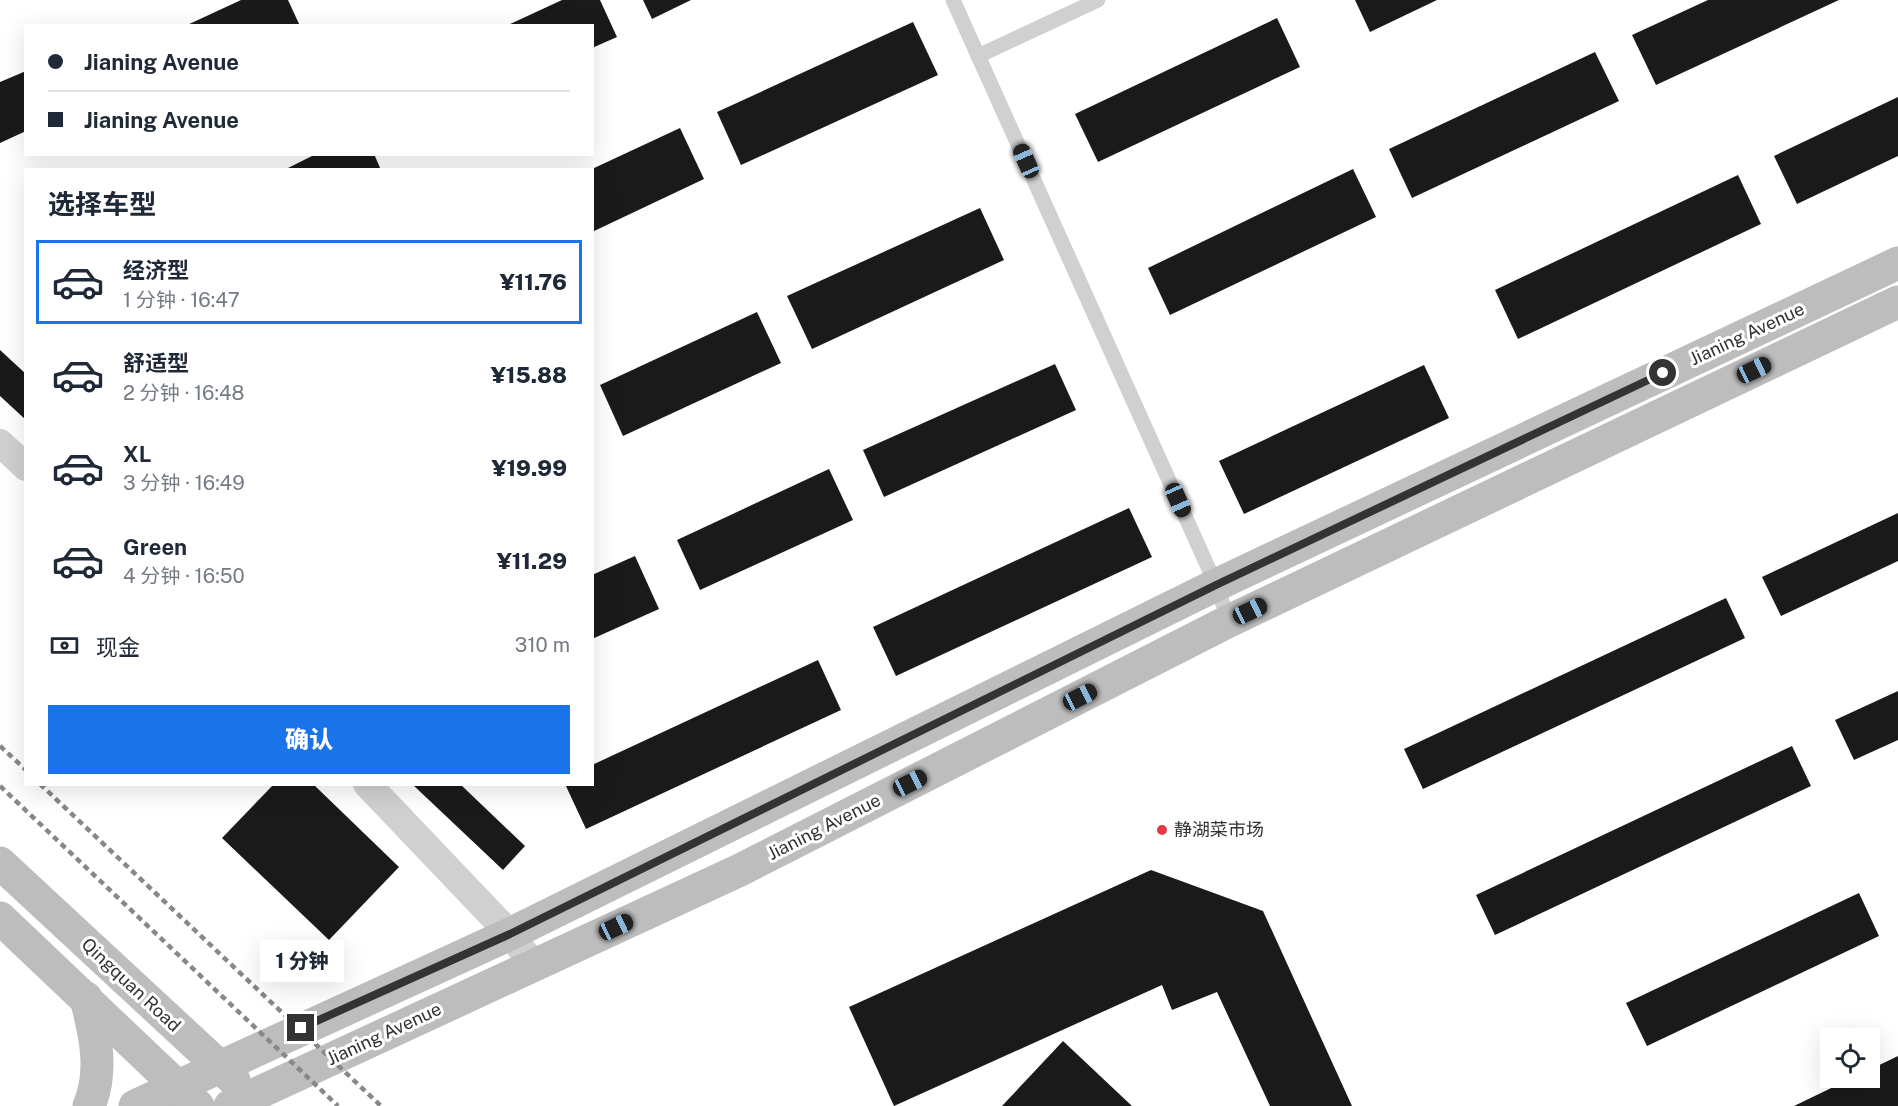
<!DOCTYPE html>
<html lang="zh">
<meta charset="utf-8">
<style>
:root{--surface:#fff;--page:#f2f2f3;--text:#1f2937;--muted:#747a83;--line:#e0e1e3;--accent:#1a73e8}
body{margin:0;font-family:"Public Sans","Noto Sans SC",sans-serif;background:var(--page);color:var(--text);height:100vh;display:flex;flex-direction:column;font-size:22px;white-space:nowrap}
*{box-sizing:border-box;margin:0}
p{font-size:20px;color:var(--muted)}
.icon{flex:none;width:33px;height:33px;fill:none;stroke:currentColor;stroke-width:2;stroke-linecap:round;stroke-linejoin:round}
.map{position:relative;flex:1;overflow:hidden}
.drawer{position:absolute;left:24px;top:168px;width:570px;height:618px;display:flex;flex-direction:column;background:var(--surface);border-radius:0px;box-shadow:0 6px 24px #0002}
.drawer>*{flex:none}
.banner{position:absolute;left:24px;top:24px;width:570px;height:132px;border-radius:0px;box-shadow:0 6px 24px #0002;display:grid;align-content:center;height:132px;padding:0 24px;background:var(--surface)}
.fabs{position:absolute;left:1820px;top:1028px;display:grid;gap:12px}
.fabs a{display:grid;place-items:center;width:60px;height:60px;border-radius:0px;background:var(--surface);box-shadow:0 6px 24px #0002;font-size:30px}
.end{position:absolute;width:27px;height:27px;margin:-14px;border:8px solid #333;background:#fff;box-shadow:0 0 0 3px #fff}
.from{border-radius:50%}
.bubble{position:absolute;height:42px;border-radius:0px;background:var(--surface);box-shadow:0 6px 24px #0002;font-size:20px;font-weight:800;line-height:42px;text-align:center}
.car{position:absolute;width:18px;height:36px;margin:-18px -9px;border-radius:8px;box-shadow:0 0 4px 2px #0007;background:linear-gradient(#222 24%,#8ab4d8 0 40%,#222 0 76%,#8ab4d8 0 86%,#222 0)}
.banner b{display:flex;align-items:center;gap:21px;height:57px;font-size:22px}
.banner b+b{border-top:2px solid var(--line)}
.banner i{width:15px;height:15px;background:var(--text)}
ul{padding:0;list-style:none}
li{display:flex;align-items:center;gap:18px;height:84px;margin:0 12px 9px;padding:0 12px;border:3px solid transparent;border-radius:0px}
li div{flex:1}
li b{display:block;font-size:22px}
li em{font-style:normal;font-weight:800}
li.current{border-color:var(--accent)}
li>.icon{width:54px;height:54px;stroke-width:1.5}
h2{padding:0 24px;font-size:27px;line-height:72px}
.pay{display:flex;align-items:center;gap:15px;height:66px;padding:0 24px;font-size:22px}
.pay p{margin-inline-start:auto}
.primary-button{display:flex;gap:12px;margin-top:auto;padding:12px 24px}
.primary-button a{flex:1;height:69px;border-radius:0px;background:var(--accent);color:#fff;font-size:24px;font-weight:800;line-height:69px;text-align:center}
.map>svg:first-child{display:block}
</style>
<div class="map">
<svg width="1898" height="1106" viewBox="0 0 1898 1106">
<rect width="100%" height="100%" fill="#fff"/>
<!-- building -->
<g fill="#1a1a1a">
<path d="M241 0H288L300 26H185Z"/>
<path d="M562 0H600L617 37 592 48V26H506Z"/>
<path d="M643 0H691L652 19Z"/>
<path d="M1355 0H1437L1370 32Z"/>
<path d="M1708 0H1839L1656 85 1632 35Z"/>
<path d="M1277 18 1300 67 1098 162 1075 114Z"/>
<path d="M913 22 938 75 741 165 717 112Z"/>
<path d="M1595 52 1619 101 1412 198 1389 149Z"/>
<path d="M26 71V131L0 143V82Z"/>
<path d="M1898 97V156L1797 204 1774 156Z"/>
<path d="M680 128 704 179 592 232V169Z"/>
<path d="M316 154H374L381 170H284Z"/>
<path d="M1353 169 1376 217 1170 315 1148 268Z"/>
<path d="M1738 175 1761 224 1518 339 1495 290Z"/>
<path d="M980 208 1004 260 812 349 787 296Z"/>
<path d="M757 312 781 363 623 436 600 385Z"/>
<path d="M0 350 26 374V420L0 396Z"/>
<path d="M1055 364 1076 410 884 497 863 450Z"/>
<path d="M1424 365 1449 418 1244 514 1219 461Z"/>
<path d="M829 469 853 520 700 590 677 540Z"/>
<path d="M1129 508 1152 557 896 676 873 627Z"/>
<path d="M1898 513V561L1781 616 1762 577Z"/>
<path d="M635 556 659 609 592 639V575Z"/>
<path d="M1726 598 1745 638 1423 789 1404 749Z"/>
<path d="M818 660 841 710 586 829 565 784H592V765Z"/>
<path d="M1898 691V740L1854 760 1835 720Z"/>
<path d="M1792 746 1811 786 1495 935 1476 895Z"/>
<path d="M274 784H313L399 867 329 940 222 838Z"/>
<path d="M412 784H460L525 846 503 870Z"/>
<path d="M1151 870 1263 911 1352 1106H1270L1217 992 1172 1010 1162 985 894 1106 849 1007Z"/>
<path d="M1859 893 1879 936 1647 1046 1626 1003Z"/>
<path d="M1063 1041 1132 1106H1002Z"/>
<path d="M1898 1056V1106H1794L1854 1077H1869V1070Z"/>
</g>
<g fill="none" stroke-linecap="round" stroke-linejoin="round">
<!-- lane -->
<g stroke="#d0d0d0" stroke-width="15">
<path d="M953 0 1216 585 1229 621"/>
<path d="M978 56 1098 0"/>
</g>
<!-- street -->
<g stroke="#d0d0d0" stroke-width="28">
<path d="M0 443 26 467"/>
<path d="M367 784 510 934 533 964"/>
</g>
<!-- secondary -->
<g stroke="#bdbdbd" stroke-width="33">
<path d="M0 863 234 1080"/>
<path d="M0 918 198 1106"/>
<path d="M86 998C95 1034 104 1071 89 1106"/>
<path d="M135 1106 510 934 1216 585 1898 263"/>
<path d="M230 1106 740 870 1229 621 1898 302"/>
</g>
<!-- rail -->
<g stroke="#888" stroke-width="4.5" stroke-dasharray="6 4.5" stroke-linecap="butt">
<path d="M0 746 26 770"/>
<path d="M40 784 381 1106"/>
<path d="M0 786 338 1106"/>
</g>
</g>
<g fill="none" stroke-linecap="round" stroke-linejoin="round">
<!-- route -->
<path stroke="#333" stroke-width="8" d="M301 1028 510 934 1216 585 1663 373"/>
</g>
<!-- markers -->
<circle fill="#e63946" stroke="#fff" stroke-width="2" cx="1162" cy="830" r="6"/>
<g text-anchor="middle" stroke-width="6" stroke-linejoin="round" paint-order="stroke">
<!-- street labels -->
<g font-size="18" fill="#333" stroke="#fff">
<text transform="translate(1747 334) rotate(-25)" y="6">Jianing Avenue</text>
<text transform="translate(824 827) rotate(-27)" y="6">Jianing Avenue</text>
<text transform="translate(131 985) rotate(43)" y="6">Qingquan Road</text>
<text transform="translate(384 1034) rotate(-25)" y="6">Jianing Avenue</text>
</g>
<!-- poi labels -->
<g font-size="18" fill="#333" stroke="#fff" text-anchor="start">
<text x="1174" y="836">静湖菜市场</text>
</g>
</g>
</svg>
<div class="fabs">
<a><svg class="icon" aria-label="locate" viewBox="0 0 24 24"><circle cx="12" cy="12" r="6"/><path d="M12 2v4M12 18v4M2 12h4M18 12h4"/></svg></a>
</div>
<i class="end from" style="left:1663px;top:373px"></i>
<i class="end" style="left:301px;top:1028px"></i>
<div class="bubble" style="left:260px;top:940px;width:84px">1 分钟</div>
<i class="car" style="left:1026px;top:161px;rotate:336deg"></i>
<i class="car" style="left:1754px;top:370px;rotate:65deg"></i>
<i class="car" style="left:1178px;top:500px;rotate:156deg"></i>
<i class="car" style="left:1250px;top:611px;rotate:65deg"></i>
<i class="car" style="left:1080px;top:697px;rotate:63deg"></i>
<i class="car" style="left:910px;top:783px;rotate:63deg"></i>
<i class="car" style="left:616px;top:927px;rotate:65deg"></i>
<div class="banner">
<b><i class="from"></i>Jianing Avenue</b>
<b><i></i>Jianing Avenue</b>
</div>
<section class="drawer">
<h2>选择车型</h2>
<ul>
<li class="current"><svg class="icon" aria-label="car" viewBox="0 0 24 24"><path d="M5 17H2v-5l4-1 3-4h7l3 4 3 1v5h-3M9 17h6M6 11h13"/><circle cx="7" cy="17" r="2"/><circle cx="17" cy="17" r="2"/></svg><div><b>经济型</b><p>1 分钟 · 16:47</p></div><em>¥11.76</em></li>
<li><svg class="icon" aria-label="car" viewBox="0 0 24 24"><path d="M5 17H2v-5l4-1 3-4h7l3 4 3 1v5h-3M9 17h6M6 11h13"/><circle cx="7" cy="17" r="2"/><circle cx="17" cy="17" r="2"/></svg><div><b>舒适型</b><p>2 分钟 · 16:48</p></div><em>¥15.88</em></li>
<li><svg class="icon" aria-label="car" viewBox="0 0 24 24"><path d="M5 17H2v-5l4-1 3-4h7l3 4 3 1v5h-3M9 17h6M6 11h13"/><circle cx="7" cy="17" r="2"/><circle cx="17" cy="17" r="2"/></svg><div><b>XL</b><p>3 分钟 · 16:49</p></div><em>¥19.99</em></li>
<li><svg class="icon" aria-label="car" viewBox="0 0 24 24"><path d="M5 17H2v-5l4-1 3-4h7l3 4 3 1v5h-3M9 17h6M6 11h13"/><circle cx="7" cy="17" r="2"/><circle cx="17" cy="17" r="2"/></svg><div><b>Green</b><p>4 分钟 · 16:50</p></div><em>¥11.29</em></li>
</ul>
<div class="pay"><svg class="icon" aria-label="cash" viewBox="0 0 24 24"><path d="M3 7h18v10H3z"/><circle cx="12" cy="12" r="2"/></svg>现金<p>310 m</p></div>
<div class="primary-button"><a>确认</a></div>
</section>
</div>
